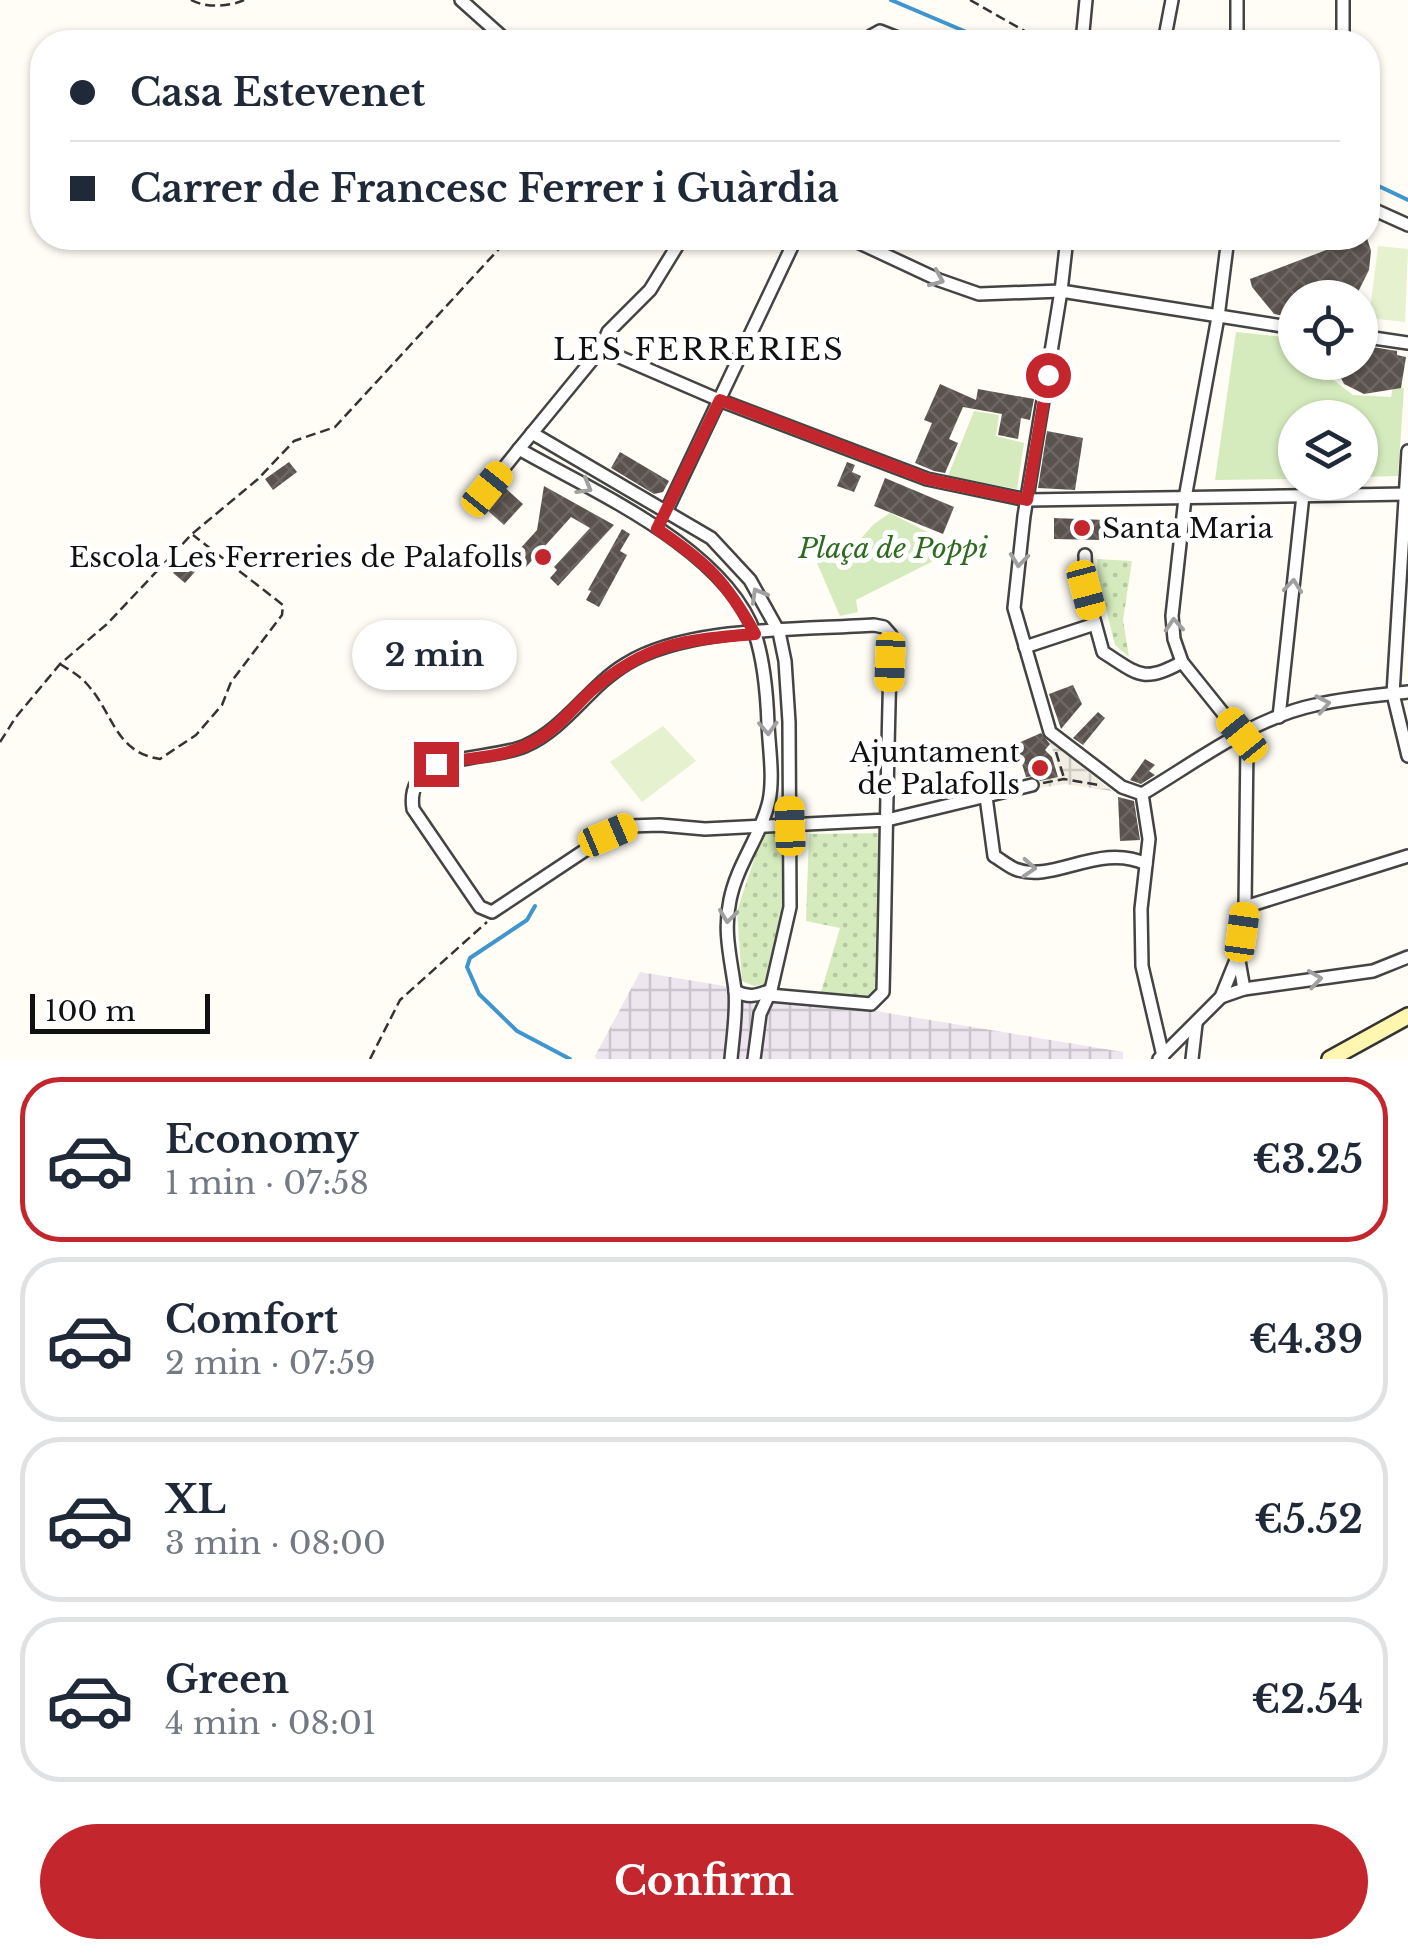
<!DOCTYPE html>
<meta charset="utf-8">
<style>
:root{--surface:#fff;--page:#f2f2f3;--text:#1f2937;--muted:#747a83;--line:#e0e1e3;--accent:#c4262e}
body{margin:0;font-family:"Libre Baskerville",serif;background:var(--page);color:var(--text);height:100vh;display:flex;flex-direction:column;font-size:38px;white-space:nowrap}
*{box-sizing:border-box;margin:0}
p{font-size:32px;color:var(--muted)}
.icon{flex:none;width:55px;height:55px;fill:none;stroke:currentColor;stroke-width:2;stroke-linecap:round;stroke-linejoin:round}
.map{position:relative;height:1059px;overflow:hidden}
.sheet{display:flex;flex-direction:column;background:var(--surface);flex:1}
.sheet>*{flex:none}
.guide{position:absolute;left:30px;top:30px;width:1350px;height:220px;border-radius:40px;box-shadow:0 2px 8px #0004;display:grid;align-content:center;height:220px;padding:0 40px;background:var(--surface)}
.tools{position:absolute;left:1278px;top:280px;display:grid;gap:20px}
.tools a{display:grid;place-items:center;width:100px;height:100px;border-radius:50%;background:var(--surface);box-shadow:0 2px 8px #0004;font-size:50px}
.scale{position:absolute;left:30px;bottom:25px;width:180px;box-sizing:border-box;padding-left:10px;border:5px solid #111;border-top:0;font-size:28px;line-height:35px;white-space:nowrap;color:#111;-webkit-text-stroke:8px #fff;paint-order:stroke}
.end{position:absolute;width:45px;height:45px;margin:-22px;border:12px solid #c4262e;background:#fff;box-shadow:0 0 0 5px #fff}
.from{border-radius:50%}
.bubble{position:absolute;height:70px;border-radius:35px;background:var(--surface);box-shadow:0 2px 8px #0004;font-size:32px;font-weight:700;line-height:70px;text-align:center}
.car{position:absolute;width:30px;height:60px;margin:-30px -15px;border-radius:12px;box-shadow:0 0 8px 2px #0007;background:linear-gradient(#f5c518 24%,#345 0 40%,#f5c518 0 76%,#345 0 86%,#f5c518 0)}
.guide b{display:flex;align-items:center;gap:35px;height:95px;font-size:38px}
.guide b+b{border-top:2px solid var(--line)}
.guide i{width:25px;height:25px;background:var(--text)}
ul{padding:18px 0 0;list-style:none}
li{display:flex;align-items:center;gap:30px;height:165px;margin:0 20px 15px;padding:0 20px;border:5px solid var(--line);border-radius:40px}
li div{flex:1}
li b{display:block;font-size:38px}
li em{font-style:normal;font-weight:700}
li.active{border-color:var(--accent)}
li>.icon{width:90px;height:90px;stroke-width:1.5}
.cta{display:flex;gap:20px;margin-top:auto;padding:20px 40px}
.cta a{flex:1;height:115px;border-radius:60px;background:var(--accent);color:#fff;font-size:40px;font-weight:700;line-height:115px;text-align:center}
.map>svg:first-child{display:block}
</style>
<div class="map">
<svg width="1408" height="1059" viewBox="0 0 1408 1059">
<defs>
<pattern id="industrial-grid" width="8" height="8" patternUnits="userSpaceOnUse" patternTransform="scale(2.5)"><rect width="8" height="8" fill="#eee6ef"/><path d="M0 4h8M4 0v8" fill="none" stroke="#cbc4cc"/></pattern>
<pattern id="grass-dots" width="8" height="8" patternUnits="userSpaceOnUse" patternTransform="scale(2.5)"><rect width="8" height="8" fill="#d5ebbd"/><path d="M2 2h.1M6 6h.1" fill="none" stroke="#b6c8a1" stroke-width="1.8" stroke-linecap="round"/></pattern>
<pattern id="plaza-grid" width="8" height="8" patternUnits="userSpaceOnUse" patternTransform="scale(2.5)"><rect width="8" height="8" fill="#f1ede2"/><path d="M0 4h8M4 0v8" fill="none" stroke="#cecac1"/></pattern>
<pattern id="building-cross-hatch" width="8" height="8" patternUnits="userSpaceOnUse" patternTransform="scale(2.5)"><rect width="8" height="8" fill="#5a524d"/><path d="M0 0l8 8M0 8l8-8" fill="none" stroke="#6d6662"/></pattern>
</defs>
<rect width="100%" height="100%" fill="#fffdf5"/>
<!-- industrial -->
<path fill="url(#industrial-grid)" d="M640 972 1123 1052V1059H596L595 1056Z"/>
<!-- grass -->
<g fill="url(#grass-dots)">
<path d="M1097 559 1132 561 1123 620 1129 657 1115 645 1098 577Z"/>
<path d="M764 830 784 831V904L765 984 754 986 742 981 737 911Z"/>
<path d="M889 833 892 949 872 1001 821 992 840 928 806 921 809 834Z"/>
</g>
<!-- park -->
<g fill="#d5ebbd">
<path d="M1236 332 1295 338V362L1327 363V375L1353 395 1391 397 1393 387 1404 388 1398 476 1360 477V418H1295V479L1215 480Z"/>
<path d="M974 411 999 415 996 436 1024 443 1017 489 948 476Z"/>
<path d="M890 513 959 548 856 600 858 612 840 616 817 563 853 547 874 524Z"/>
</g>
<!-- pitch -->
<g fill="#e6f2cf">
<path d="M1378 246 1408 249 1405 322 1369 318Z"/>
<path d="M663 726 696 761 642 802 610 762Z"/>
</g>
<!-- plaza -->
<path fill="url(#plaza-grid)" d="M1047 733 1054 738 1056 746 1112 791 1065 784 1033 789 1031 783 1061 776Z"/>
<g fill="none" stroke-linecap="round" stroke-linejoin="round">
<!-- stream -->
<g stroke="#3f96cf" stroke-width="4">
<path d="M891 0 990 42"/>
<path d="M1368 181 1408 200"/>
<path d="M535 906 527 920 470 958 467 967 479 994 517 1031 570 1059"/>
</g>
</g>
<!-- building -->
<g fill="url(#building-cross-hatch)">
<path d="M1358 238H1367L1371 251 1369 270 1355 298H1295V318L1274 314 1252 287 1250 279Z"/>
<path d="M1360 345 1397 351V355L1406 357 1401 388 1364 394 1344 384 1339 374 1331 373 1332 362H1360Z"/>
<path d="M940 384 976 400 978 389 1034 399 1030 420 1021 418 1018 439 998 435 1002 414 963 407 949 439 958 443 945 473 934 471 915 463 932 423 924 420Z"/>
<path d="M1047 431 1083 438 1075 490 1038 488Z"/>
<path d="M620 452 669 481 663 492 654 494 611 468Z"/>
<path d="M289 462 297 472 273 490 265 479Z"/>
<path d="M847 462 855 465 852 472 861 476 854 492 837 486Z"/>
<path d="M885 478 954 507 943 534 874 506Z"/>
<path d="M544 486 614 525 558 586 550 578 557 570 554 567 590 528 571 517 526 567 516 558 521 553 518 551 537 530Z"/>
<path d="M504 487 523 504 504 525 485 508Z"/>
<path d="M1054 518 1105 520 1111 531 1101 540 1054 539Z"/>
<path d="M622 529 630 534 620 551 627 555 599 607 586 600 591 591 588 590Z"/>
<path d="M197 547 208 557 185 583 173 573Z"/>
<path d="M1073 685 1082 704 1061 729 1049 694Z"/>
<path d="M1098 712 1105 718 1083 745 1073 738Z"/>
<path d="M1041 733 1050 744 1045 750 1052 757 1058 777 1040 781 1036 776 1026 777 1016 744Z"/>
<path d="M1145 759 1155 765 1149 771 1155 775 1141 784 1130 780Z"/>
<path d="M1118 797 1134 801 1140 840 1120 841Z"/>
</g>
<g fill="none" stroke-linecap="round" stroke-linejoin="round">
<!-- street casing -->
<g stroke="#444" stroke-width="16">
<g id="street">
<path d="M461 0 508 42"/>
<path d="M869 42 871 36 880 31 908 42"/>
<path d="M1082 42 1086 0"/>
<path d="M1164 42 1172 0"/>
<path d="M1237 42V0"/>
<path d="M1343 42V0"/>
<path d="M1368 207 1408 225"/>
<path d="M682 238 650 290 608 332 601 349 519 449C594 492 725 548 755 634 764 661 767 696 768 724 769 748 774 777 769 801 761 836 737 864 730 900 723 932 731 959 735 990 737 1013 733 1036 731 1059"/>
<path d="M849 238 939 280 979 294 1061 291 1295 328"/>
<path d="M1067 238 1061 291 1024 516 1014 608 1050 732 1122 787 1142 794"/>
<path d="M1360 336 1408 343"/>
<path d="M601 349 719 400 927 479 1027 500 1408 494"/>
<path d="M532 433 711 538 750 580 779 632 785 661 789 722 790 907 771 990 760 1014 754 1059"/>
<path d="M1408 451 1393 694 1408 756"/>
<path d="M487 489 519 449"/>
<path d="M665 514 796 238"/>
<path d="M1085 555 1086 590 1103 652C1138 674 1143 684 1182 662"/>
<path d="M1025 647 1095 624"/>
<path d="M1279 717 1303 495"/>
<path d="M1142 794C1196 762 1253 718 1315 705 1345 698 1377 695 1408 692"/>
<path d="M1142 794 1149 839 1141 909 1142 966 1163 1056"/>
<path d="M986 797 994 856C1001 860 1008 866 1015 869 1053 884 1099 842 1146 864"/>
<path d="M1245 907 1408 856"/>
<path d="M1238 955 1244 989"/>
<path d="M735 991C749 998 756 996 771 990"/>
<path d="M769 995 871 1004 883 992C886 873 887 754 891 635L884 627 874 625C803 630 686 626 626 664 589 686 565 729 525 746 489 762 404 750 413 809L480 907 492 912 608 835 629 826 660 825 705 829 887 820 1032 785"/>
<path d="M1221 997 1244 989 1373 971 1408 957"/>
<path d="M1159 1059 1221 997 1238 955 1245 907 1247 743 1182 662 1174 639 1172 616 1185 498 1218 317 1228 238"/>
<path d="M1192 1059 1196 1024"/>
</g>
</g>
<!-- secondary casing -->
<g stroke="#333" stroke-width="20">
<path id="secondary" d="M1330 1059 1408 1016"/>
</g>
<!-- path -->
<g stroke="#333" stroke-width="2.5" stroke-dasharray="10 5" stroke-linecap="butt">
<path d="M191 0C206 8 229 7 244 0"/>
<path d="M970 0 1044 42"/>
<path d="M60 664C69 670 79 675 86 683 114 713 114 752 160 759L196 735 222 705 231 682 282 615 283 605 193 535"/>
<path d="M0 742 16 717 60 664 107 624 192 534 258 479 294 441 335 427 509 238"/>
<path d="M1056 752 1064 778"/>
<path d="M1043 783 1064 779 1099 785"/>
<path d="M370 1059 400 1000 487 922"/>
</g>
<!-- street -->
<use href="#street" stroke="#fff" stroke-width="11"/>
<!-- secondary -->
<use href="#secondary" stroke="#fff6b0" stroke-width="15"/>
</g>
<!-- one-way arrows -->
<defs><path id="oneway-chevron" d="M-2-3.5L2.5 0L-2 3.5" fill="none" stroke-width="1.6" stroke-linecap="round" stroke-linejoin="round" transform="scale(2.5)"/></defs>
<g stroke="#a0a0a0">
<use href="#oneway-chevron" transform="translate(937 279) rotate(23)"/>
<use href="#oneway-chevron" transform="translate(585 487) rotate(30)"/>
<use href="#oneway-chevron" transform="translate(1019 560) rotate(96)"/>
<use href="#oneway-chevron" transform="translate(1293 586) rotate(-84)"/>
<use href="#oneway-chevron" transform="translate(758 595) rotate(-120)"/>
<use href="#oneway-chevron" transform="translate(1174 625) rotate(-94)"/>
<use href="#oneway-chevron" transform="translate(1323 704) rotate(-11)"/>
<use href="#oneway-chevron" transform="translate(768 728) rotate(88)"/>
<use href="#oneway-chevron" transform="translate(1029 868) rotate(4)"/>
<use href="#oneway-chevron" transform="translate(728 916) rotate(97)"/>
<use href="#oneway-chevron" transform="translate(1315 979) rotate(-8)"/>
</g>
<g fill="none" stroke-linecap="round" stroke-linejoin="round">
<!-- route -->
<path stroke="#c4262e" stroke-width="12" d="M436 764C468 757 503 759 533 742 555 731 573 708 591 691 647 643 683 640 755 634 726 581 707 563 657 529L720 400 927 479 1027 500 1048 375"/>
</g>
<!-- markers -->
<g fill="#c4262e" stroke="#fff" stroke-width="4">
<circle cx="1082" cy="528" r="10"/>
<circle cx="543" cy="557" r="10"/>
<circle cx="1040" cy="768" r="10"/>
</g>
<g text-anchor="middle" stroke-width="10" stroke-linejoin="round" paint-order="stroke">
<!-- poi labels -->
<g font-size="28" fill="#111" stroke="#fff" text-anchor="end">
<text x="1102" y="538" text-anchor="start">Santa Maria</text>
<text x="523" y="567">Escola Les Ferreries de Palafolls</text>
<text x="1020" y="762">Ajuntament<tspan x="1020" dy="32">de Palafolls</tspan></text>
</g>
<!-- park labels -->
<g font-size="28" font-style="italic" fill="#2f6b1f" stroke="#fff">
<text x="893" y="558">Plaça de Poppi</text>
</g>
<!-- neighbourhood labels -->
<g font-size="30" letter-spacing="2.5" fill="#111" stroke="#fff">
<text x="699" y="360">LES FERRERIES</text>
</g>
</g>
</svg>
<div class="tools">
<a><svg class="icon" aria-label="locate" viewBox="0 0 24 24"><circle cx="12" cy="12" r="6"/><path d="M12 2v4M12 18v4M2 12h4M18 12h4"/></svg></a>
<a><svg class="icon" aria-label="layers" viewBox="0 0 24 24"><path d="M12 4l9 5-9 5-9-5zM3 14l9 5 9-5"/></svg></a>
</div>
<div class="scale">100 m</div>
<i class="end from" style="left:1048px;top:375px"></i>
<i class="end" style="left:436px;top:764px"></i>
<div class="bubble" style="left:352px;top:620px;width:165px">2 min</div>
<i class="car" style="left:487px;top:489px;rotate:39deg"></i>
<i class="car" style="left:1086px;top:590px;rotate:165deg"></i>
<i class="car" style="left:890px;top:662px;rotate:182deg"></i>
<i class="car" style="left:1242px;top:735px;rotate:321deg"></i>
<i class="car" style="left:790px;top:826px;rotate:358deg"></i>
<i class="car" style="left:608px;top:835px;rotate:67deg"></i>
<i class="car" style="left:1242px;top:932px;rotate:8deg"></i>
<div class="guide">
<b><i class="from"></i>Casa Estevenet</b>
<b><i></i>Carrer de Francesc Ferrer i Guàrdia</b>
</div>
</div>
<section class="sheet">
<ul>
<li class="active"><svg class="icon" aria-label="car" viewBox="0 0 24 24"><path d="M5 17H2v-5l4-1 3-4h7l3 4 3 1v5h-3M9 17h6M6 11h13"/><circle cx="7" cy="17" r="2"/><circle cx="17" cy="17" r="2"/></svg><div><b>Economy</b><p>1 min · 07:58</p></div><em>€3.25</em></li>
<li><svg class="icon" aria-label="car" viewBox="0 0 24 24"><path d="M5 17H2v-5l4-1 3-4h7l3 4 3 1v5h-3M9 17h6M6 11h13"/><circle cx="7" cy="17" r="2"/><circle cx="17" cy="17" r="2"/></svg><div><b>Comfort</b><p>2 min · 07:59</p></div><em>€4.39</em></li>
<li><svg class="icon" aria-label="car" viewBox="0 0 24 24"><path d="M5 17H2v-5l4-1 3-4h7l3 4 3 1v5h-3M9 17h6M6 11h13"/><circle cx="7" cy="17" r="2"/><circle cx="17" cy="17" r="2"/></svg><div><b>XL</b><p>3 min · 08:00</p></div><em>€5.52</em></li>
<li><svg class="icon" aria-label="car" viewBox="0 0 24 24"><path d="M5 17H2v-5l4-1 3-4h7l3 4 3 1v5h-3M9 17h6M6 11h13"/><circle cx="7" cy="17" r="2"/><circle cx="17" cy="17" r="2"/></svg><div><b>Green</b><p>4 min · 08:01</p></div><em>€2.54</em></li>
</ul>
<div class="cta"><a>Confirm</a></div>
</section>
